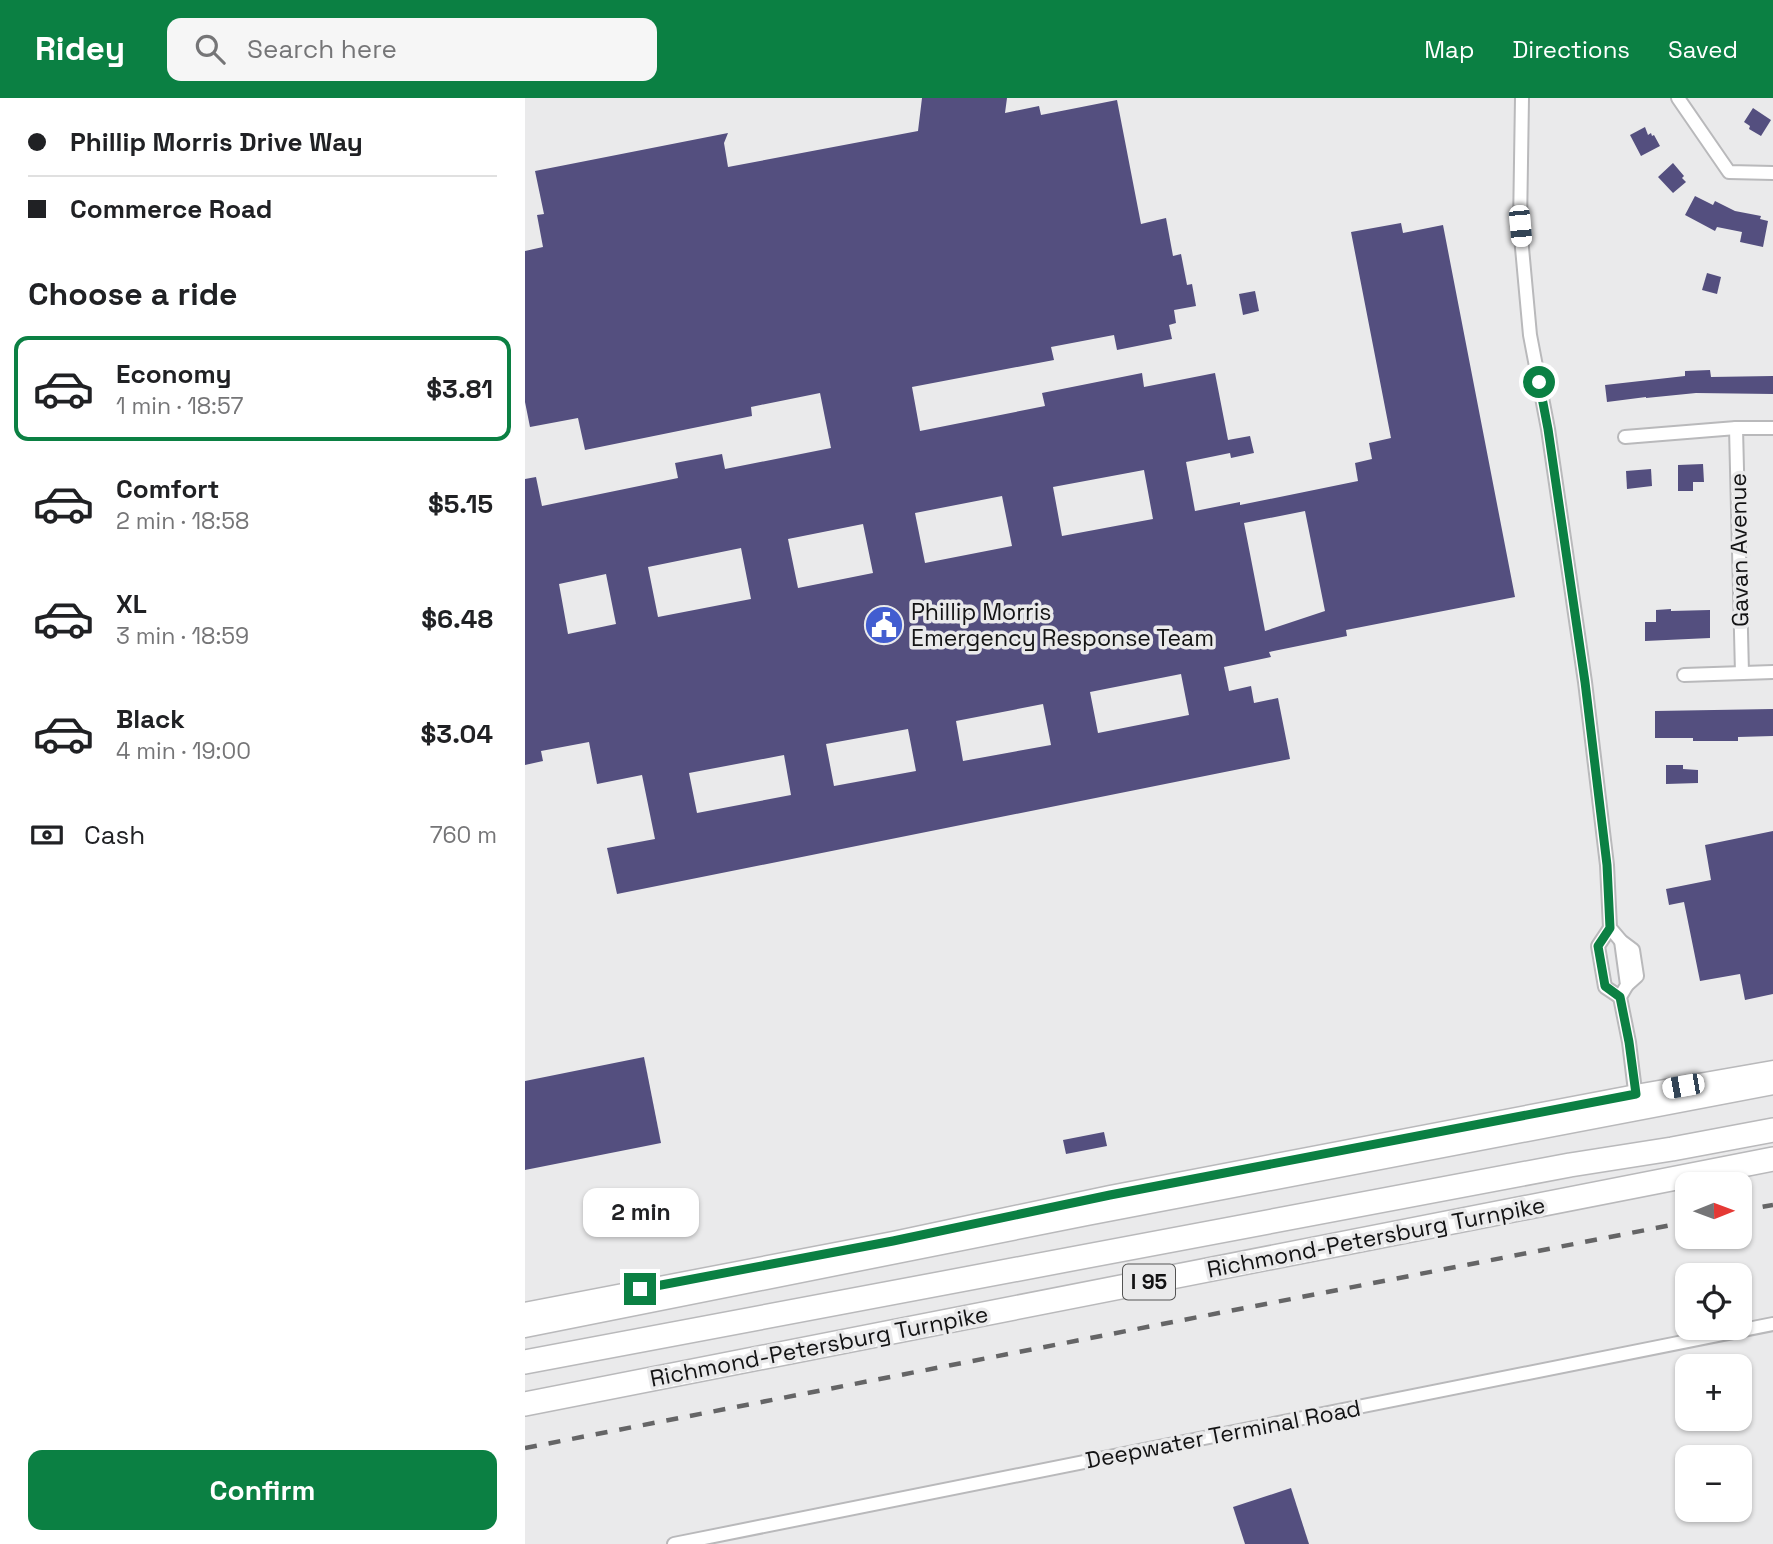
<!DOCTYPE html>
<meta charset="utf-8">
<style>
:root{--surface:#fff;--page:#f6f6f6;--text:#202124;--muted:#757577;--line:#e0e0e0;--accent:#0b8043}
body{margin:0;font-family:"Space Grotesk",sans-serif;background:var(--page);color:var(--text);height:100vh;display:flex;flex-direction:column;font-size:26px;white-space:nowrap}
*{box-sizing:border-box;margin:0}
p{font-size:23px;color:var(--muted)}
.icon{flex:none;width:38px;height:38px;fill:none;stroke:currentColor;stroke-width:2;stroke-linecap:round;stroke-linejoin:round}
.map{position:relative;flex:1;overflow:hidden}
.details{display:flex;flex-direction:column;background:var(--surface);width:525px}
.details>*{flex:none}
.hud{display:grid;align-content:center;height:154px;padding:0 28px;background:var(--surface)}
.needle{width:46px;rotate:89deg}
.tools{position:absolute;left:1150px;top:1074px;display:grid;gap:14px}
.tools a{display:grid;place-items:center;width:77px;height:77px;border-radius:14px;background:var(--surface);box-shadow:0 2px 5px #0004;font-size:35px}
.end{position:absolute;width:32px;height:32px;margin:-16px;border:9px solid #0b8043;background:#fff;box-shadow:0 0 0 4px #fff}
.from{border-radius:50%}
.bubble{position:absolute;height:49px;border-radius:14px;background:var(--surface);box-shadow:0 2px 5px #0004;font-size:23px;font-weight:600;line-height:49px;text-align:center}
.car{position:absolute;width:21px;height:42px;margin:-21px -10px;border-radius:9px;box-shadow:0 0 5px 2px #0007;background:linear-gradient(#fff 24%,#345 0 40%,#fff 0 76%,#345 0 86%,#fff 0)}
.hud b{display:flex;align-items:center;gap:24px;height:66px;font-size:26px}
.hud b+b{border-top:2px solid var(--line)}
.hud i{width:18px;height:18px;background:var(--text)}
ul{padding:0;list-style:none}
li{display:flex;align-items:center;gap:21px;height:105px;margin:0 14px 10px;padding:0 14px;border:4px solid transparent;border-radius:14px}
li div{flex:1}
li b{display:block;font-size:26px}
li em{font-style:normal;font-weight:600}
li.active{border-color:var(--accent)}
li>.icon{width:63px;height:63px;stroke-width:1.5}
h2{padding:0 28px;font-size:32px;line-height:84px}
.pay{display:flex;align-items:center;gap:18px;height:77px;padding:0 28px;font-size:26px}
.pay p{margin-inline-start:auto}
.action{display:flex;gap:14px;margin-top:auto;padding:14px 28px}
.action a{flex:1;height:80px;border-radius:14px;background:var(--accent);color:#fff;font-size:28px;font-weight:600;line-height:80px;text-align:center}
header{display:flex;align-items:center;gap:42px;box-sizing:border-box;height:98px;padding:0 35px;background:var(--accent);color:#fff}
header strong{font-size:33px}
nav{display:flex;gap:38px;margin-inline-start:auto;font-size:24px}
.search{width:490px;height:63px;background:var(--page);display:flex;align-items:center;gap:18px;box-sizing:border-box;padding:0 24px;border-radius:14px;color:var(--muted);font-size:26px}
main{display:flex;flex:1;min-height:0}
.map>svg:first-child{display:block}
</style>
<header>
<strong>Ridey</strong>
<div class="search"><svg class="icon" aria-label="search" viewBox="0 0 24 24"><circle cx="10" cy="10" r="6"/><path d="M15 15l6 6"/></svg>Search here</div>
<nav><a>Map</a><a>Directions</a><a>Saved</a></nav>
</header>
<main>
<section class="details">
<div class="hud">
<b><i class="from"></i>Phillip Morris Drive Way</b>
<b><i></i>Commerce Road</b>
</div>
<h2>Choose a ride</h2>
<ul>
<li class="active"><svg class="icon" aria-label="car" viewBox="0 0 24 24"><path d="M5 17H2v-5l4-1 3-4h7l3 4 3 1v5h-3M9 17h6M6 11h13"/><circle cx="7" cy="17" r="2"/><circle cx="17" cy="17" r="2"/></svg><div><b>Economy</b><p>1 min · 18:57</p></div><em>$3.81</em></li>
<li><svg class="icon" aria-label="car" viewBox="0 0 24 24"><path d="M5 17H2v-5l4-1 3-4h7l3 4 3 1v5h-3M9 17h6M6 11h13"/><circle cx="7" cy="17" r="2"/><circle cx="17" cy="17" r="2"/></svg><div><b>Comfort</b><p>2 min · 18:58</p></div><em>$5.15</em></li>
<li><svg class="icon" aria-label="car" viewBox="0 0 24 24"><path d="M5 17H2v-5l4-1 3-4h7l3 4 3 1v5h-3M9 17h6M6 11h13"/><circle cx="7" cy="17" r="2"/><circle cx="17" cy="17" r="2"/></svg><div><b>XL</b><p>3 min · 18:59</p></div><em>$6.48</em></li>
<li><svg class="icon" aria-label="car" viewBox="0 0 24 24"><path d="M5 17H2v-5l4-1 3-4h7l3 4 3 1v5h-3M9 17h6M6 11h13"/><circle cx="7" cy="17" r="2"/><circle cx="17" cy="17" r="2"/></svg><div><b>Black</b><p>4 min · 19:00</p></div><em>$3.04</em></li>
</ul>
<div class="pay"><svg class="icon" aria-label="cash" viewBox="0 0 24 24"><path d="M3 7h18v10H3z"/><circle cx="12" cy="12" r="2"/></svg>Cash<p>760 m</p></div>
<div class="action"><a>Confirm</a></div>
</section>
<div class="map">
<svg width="1248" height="1446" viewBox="0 0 1248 1446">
<rect width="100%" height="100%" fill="#eaeaeb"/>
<!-- building -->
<g fill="#544f7f" fill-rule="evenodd">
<path d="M397 0H482L480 15 514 8 516 17 592 2 616 126 641 120 648 158 656 156 662 187 667 186 671 208 649 212 651 225 644 227 647 241 592 252 589 237 526 249 529 262 387 289 395 333 520 308 517 295 617 275 619 289 690 275 703 342 725 338 729 355 706 360 705 355 661 364 670 413 715 404V407L833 383 830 365 847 361 844 345 866 340 826 134 876 125 878 135 918 127 990 499 821 532 822 538 744 554 746 559 699 569 704 593 726 588 729 605 753 600 765 661 92 796 82 750 130 741 117 677 72 686 64 644 16 653 18 663 0 667V381L11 379 17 408 153 380 150 365 197 356 200 371 306 350 295 295 226 309 227 318 60 352 53 320 5 329 0 304V153L18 149 12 117 19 116 10 73 203 35 199 45 203 69 393 33ZM619 372 628 421 537 438 528 389ZM477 398 487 448 400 465 390 415ZM780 413 800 513 740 533 719 425ZM338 426 348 475 273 490 263 441ZM216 450 226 501 133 519 123 469ZM81 476 91 526 43 536 34 486ZM656 576 664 617 573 635 565 594ZM518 606 526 647 438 663 431 623ZM383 631 391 673 309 688 301 646ZM259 657 266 697 172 715 164 675Z"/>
<path d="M1228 10 1246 22 1236 38 1224 31 1225 28 1219 24Z"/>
<path d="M1120 29 1123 37 1126 35 1127 38 1129 37 1135 48 1116 58 1105 37Z"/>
<path d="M1148 65 1159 78 1157 80 1161 84 1148 95 1133 79Z"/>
<path d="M1170 98 1188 107 1190 103 1210 113 1236 118 1235 121 1243 123 1238 149 1215 144 1217 134 1192 129 1190 133 1160 117Z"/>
<path d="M1182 175 1196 179 1192 196 1177 192Z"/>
<path d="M730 193 734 213 718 217 714 196Z"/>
<path d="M1185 272 1186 279 1248 278V296L1171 295 1121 300V299L1082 304 1080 287 1160 278V273Z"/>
<path d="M1178 366 1179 384H1168V393H1153V367Z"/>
<path d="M1126 371 1127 388 1102 391 1101 373Z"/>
<path d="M1146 511V513L1185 512V540L1120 543V524H1131V512Z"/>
<path d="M1248 611V638L1213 639V643H1168V640H1130V613Z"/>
<path d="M1141 667H1158V671L1173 672V685L1141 686Z"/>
<path d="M1248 733V896L1220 902 1215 876 1175 883 1159 804 1144 807 1141 791 1186 782 1180 747Z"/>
<path d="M119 959 136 1045 0 1072V983Z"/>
<path d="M579 1034 582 1048 541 1056 538 1042Z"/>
<path d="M766 1390 784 1446H720L708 1409Z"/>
</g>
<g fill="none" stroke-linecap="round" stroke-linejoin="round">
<!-- street casing -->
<g stroke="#b9b9bb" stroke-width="16">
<g id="street">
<path d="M997 0 995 128 1005 237 1023 331 1060 584 1082 767 1085 830 1096 843 1108 852 1112 878 1102 887"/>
<path d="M1153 0 1204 74 1248 75"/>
<path d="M1211 330 1217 575"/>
<path d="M1100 339 1211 330H1248"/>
<path d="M1159 577 1248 574"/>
<path d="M1085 830 1073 848 1080 889 1095 899"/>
<path d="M1096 843 1102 887 1095 899 1104 944 1111 1001"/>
<path d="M149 1446 1248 1226"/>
</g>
</g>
<!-- secondary casing -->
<g stroke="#b9b9bb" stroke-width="21">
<g id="secondary">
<path d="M0 1214 368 1143 585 1097 1111 996 1248 972"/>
<path d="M0 1230 562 1118 1248 987"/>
</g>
</g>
<!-- highway casing -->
<g stroke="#b9b9bb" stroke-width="26">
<g id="highway">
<path d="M0 1264 1045 1067 1147 1051 1248 1032"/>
<path d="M0 1306 1248 1061"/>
</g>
</g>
<!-- street -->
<use href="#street" stroke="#fff" stroke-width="12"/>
<!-- secondary -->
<use href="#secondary" stroke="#fff" stroke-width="18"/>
<!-- highway -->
<use href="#highway" stroke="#fff" stroke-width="23"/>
<!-- rail -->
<g stroke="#656566" stroke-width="4.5" stroke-dasharray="12 12" stroke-linecap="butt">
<path d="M1214 1113 1248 1107"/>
<path d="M0 1350 1162 1124"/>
</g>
</g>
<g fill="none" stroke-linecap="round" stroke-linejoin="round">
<!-- route -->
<path stroke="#0b8043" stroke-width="9" d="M115 1191 368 1143 585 1097 1111 996 1104 944 1095 899 1080 888 1073 848 1085 830 1082 767 1060 584 1023 331 1014 284"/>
</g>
<!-- icons -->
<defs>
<g id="civic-disc" transform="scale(2.0125)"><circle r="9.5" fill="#425dd0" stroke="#eaeaeb"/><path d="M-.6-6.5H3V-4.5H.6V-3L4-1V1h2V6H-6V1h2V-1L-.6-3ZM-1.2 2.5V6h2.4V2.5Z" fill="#fff"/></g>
</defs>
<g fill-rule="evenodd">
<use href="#civic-disc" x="359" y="527"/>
</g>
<g text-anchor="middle" stroke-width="7" stroke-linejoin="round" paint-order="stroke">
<!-- shield labels -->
<rect fill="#eaeaeb" stroke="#545454" stroke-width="2" x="598" y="1166.5" width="52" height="35" rx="5"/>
<g font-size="21" font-weight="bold" fill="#131314">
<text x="624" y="1191">I 95</text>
</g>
<!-- street labels -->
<g font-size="23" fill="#131314" stroke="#eaeaeb">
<text transform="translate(1214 452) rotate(-91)" y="8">Gavan Avenue</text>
<text transform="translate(851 1139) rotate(-11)" y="8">Richmond-Petersburg Turnpike</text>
<text transform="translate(294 1248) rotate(-11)" y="8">Richmond-Petersburg Turnpike</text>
<text transform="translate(698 1336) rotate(-11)" y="8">Deepwater Terminal Road</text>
</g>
<!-- poi labels -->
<g font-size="23" fill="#131314" stroke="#eaeaeb" text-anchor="start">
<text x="386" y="522">Phillip Morris<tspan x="386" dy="26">Emergency Response Team</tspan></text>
</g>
</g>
</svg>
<div class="tools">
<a><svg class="needle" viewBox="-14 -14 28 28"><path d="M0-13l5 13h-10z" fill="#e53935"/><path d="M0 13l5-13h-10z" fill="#757577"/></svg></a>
<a><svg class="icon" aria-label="locate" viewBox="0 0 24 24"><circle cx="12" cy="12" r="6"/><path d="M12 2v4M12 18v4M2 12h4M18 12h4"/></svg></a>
<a>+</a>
<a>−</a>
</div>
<i class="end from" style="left:1014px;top:284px"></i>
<i class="end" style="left:115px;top:1191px"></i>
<div class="bubble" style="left:58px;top:1090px;width:116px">2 min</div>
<i class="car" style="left:995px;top:128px;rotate:175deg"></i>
<i class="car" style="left:1158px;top:988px;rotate:260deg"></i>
</div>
</main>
